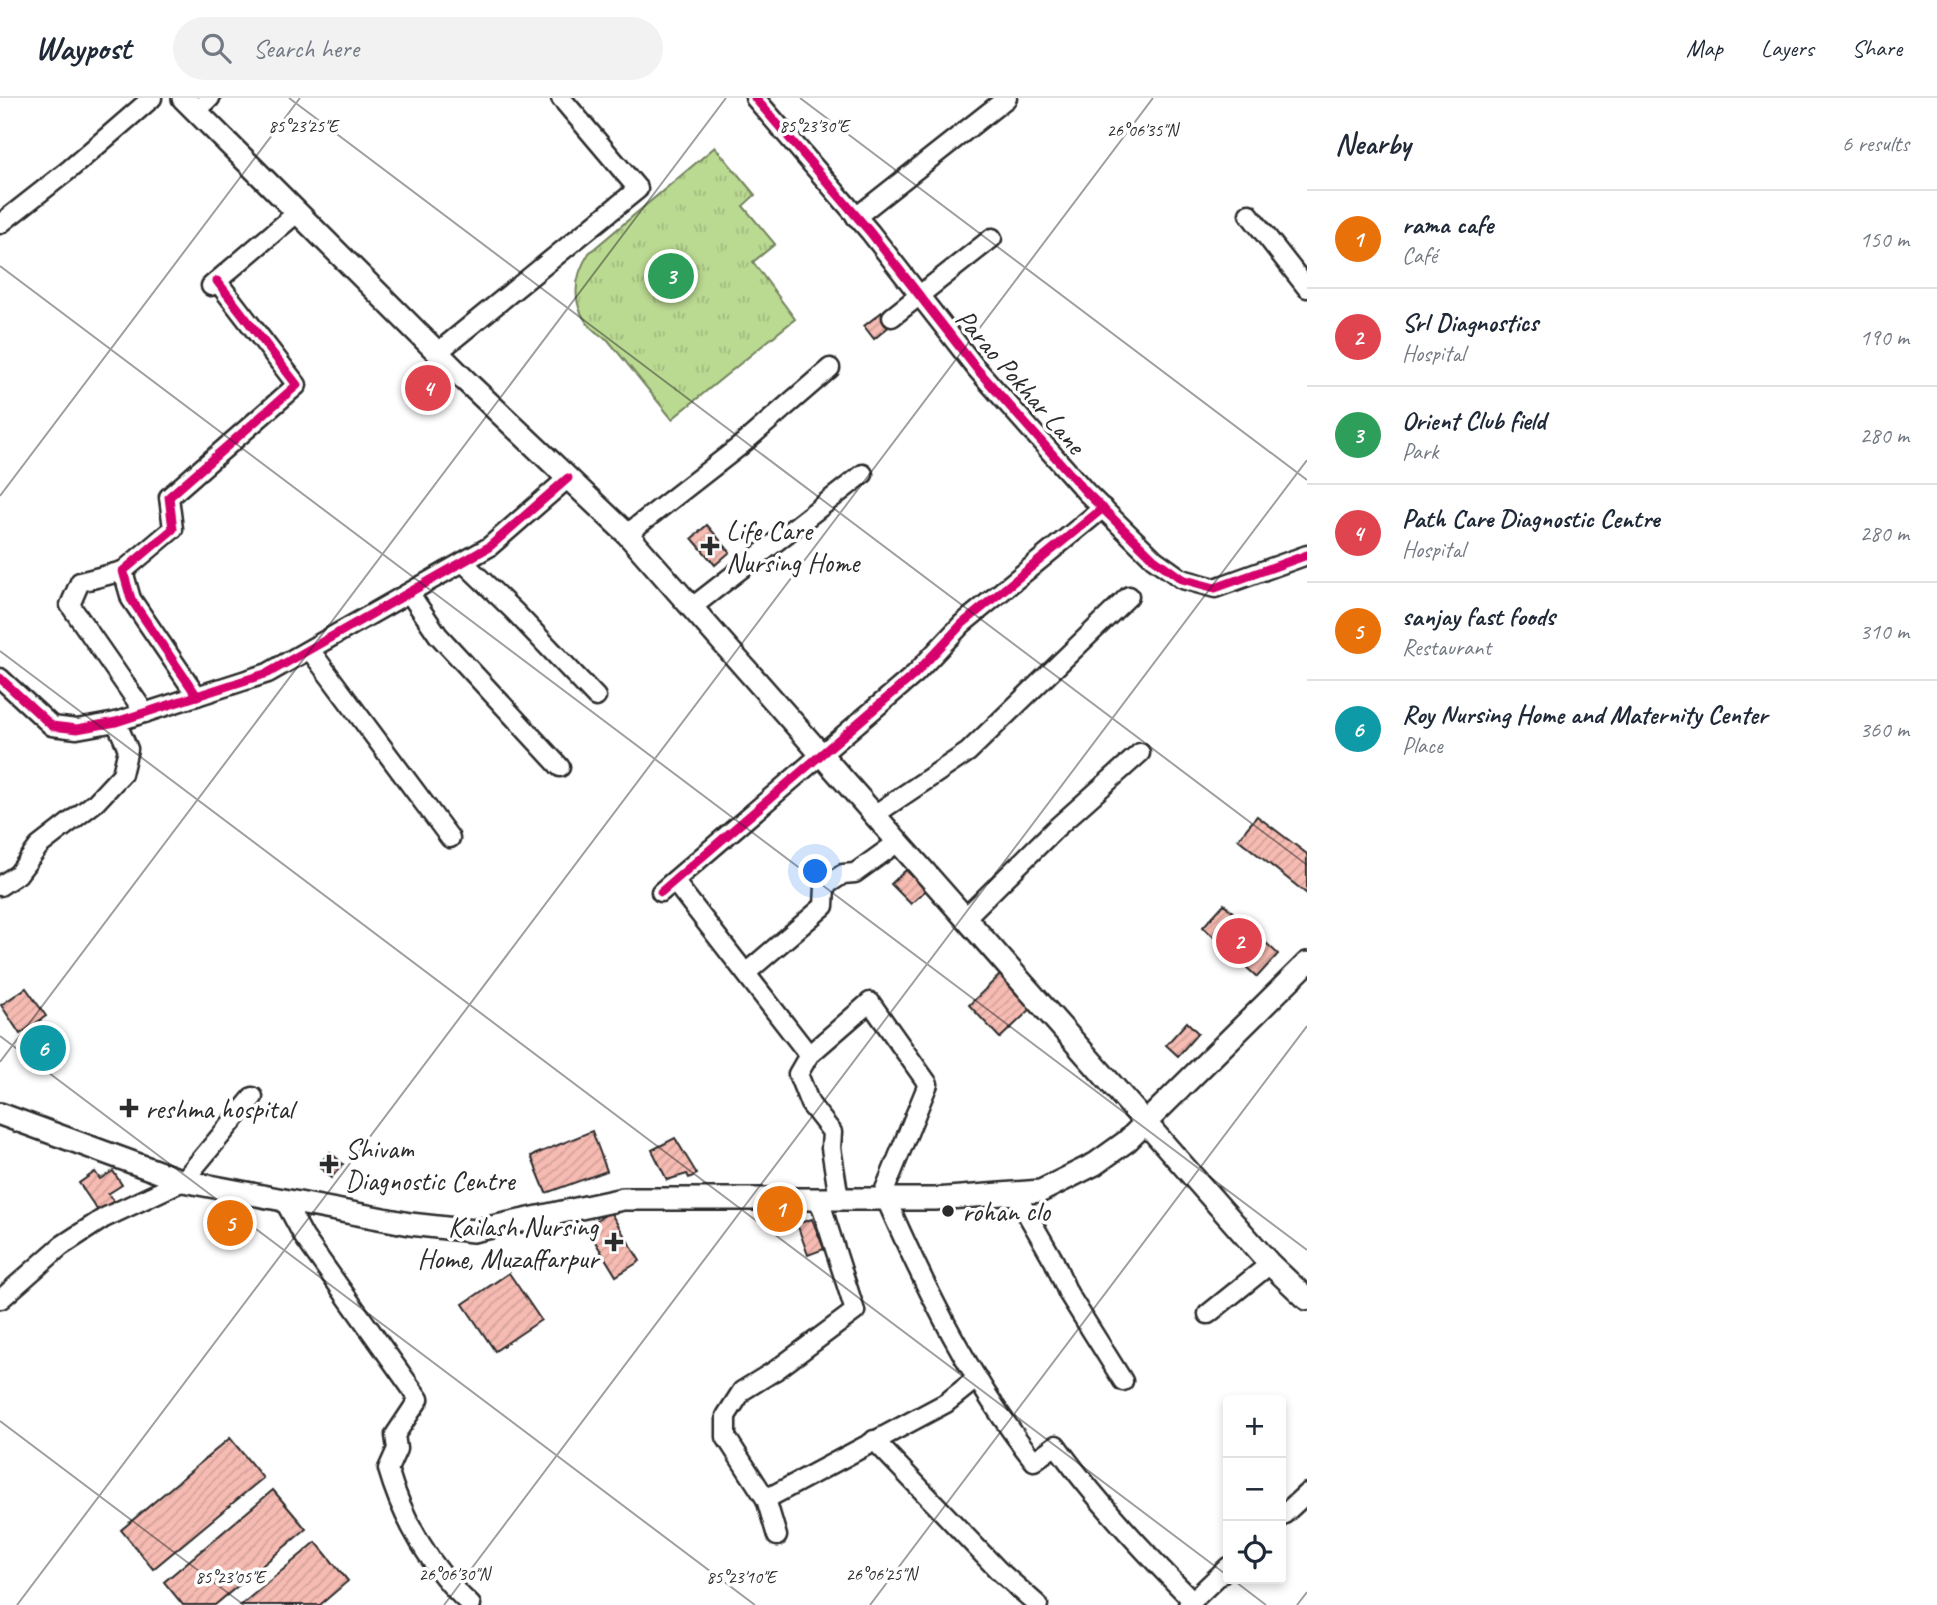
<!DOCTYPE html>
<meta charset="utf-8">
<style>
body{margin:0;font-family:Caveat,sans-serif;background:#f2f2f3;color:#1f2937}
.controls{position:absolute;right:21px;bottom:21px;display:grid;overflow:hidden;border-radius:7px;box-shadow:0 4px 10px #0003}
.controls button{width:63px;height:63px;display:grid;place-items:center;padding:0;border:0;border-bottom:2px solid #e0e1e3;background:#fff;color:#1f2937;font:35px sans-serif}
.you{position:absolute;left:816px;top:774px;width:24px;height:24px;margin:-18px;border:5px solid #fff;border-radius:50%;background:#1a73e8;box-shadow:0 0 0 10px #1a73e833}
.badge{display:grid;place-items:center;width:46px;height:46px;border-radius:50%;background:#d93025;color:#fff;font-size:23px;font-weight:700}
.pin{position:absolute;translate:-50% -50%;border:4px solid #fff;box-shadow:0 2px 7px #0006}
.list{margin:0;padding:0;list-style:none}
h2{display:flex;justify-content:space-between;align-items:center;height:91px;margin:0;padding:0 28px;font-size:30px}
h2 small{font-size:23px;font-weight:400;color:#747a83}
.list li{display:grid;grid-template-columns:46px 1fr auto;gap:21px;align-items:center;box-sizing:border-box;height:98px;padding:0 28px;border-top:2px solid #e0e1e3}
.list b{display:block;font-size:26px;white-space:nowrap}
.list p{margin:0;font-size:23px;white-space:nowrap;color:#747a83}
.list em{font-size:23px;font-style:normal;color:#747a83}
.icon{flex:none;width:38px;height:38px;fill:none;stroke:currentColor;stroke-width:2;stroke-linecap:round;stroke-linejoin:round}
.map{position:relative;flex:none;width:1307px;height:1507px;overflow:hidden}
header{display:flex;align-items:center;gap:42px;box-sizing:border-box;height:98px;padding:0 35px;background:#fff;border-bottom:2px solid #e0e1e3}
header strong{font-size:33px}
nav{display:flex;gap:38px;margin-inline-start:auto;font-size:24px}
.search{width:490px;height:63px;background:#f2f2f3;display:flex;align-items:center;gap:18px;box-sizing:border-box;padding:0 24px;border-radius:38px;color:#747a83;font-size:26px}
main{display:flex}
aside{flex:1;background:#fff}
.map>svg:first-child{display:block}
</style>
<header>
<strong>Waypost</strong>
<div class="search"><svg class="icon" aria-label="search" viewBox="0 0 24 24"><circle cx="10" cy="10" r="6"/><path d="M15 15l6 6"/></svg>Search here</div>
<nav><a>Map</a><a>Layers</a><a>Share</a></nav>
</header>
<main>
<div class="map">
<svg width="1307" height="1507" viewBox="0 0 1307 1507">
<defs>
<pattern id="park-tufts" width="24" height="20" patternUnits="userSpaceOnUse" patternTransform="scale(1.75)"><rect width="24" height="20" fill="#bad991"/><path d="M3 7l-1-3M5 7V3M7 7l1-3M15 17l-1-3M17 17v-4M19 17l1-3" fill="none" stroke="#a0ba7d"/></pattern>
<pattern id="building-hatch" width="6" height="6" patternUnits="userSpaceOnUse" patternTransform="scale(1.75)"><rect width="6" height="6" fill="#f6bbb2"/><path d="M-1 1l2-2M0 6l6-6M5 7l2-2" fill="none" stroke="#d3a199"/></pattern>
</defs>
<rect width="100%" height="100%" fill="#fff"/>
<filter id="ink" filterUnits="userSpaceOnUse"><feTurbulence type="fractalNoise" baseFrequency=".0143" numOctaves="2"/><feDisplacementMap in="SourceGraphic" scale="14" xChannelSelector="R" yChannelSelector="G"/><feConvolveMatrix kernelMatrix="1 2 1 2 8 2 1 2 1" color-interpolation-filters="sRGB"/></filter>
<g filter="url(#ink)">
<path fill="url(#park-tufts)" stroke="#72825e" stroke-width="2" d="M715,49L755,97L743,108L775,146L753,164L795,221L672,321L608,242C573,223 568,188 589,155Z"/>
<g fill="url(#building-hatch)" stroke="#2b2b2b" stroke-width="2">
<path d="M882,214L892,226L874,241L864,228Z"/>
<path d="M428,271L446,291L432,304L414,285Z"/>
<path d="M707,427L730,454L715,467L692,440Z"/>
<path d="M1257,718L1307,756V796L1238,741Z"/>
<path d="M906,772L926,792L911,806L891,786Z"/>
<path d="M1224,806L1278,856L1257,879L1203,829Z"/>
<path d="M1002,875L1034,908L1000,940L969,907Z"/>
<path d="M26,890L46,918L20,936L1,907Z"/>
<path d="M1187,924L1198,935L1178,958L1166,947Z"/>
<path d="M47,927L62,939L39,972L23,960Z"/>
<path d="M592,1033L607,1073L546,1095L531,1058Z"/>
<path d="M675,1040L697,1076L689,1080L687,1076L667,1082L652,1052Z"/>
<path d="M330,1054L343,1066L331,1080L318,1067Z"/>
<path d="M113,1073L122,1087L108,1096L114,1103L98,1113L79,1085L95,1074L100,1081Z"/>
<path d="M610,1114L640,1163L616,1178L586,1129Z"/>
<path d="M812,1121L824,1151L808,1157L797,1126Z"/>
<path d="M509,1175L541,1222L495,1253L463,1206Z"/>
<path d="M230,1340L263,1380L153,1471L121,1432Z"/>
<path d="M273,1392L306,1431L215,1507H183L164,1484Z"/>
<path d="M316,1444L348,1483L320,1507H241Z"/>
</g>
<g fill="none" stroke-linecap="round" stroke-linejoin="round">
<defs>
<g id="minor">
<path d="M755,0L870,134L976,270L1086,394L1154,461L1182,481L1215,490L1307,457"/>
<path d="M196,13L210,0"/>
<path d="M1249,116L1307,190"/>
<path d="M856,119L1007,0"/>
<path d="M0,126L70,71L152,0"/>
<path d="M211,188L298,114"/>
<path d="M892,219L992,140"/>
<path d="M438,254L638,91L561,0"/>
<path d="M627,436L740,348L830,270"/>
<path d="M463,464L514,513L596,599"/>
<path d="M123,473L80,484L70,507L145,615"/>
<path d="M410,496L438,537L560,669"/>
<path d="M691,510L863,376"/>
<path d="M310,552L450,740"/>
<path d="M0,580L52,628L77,631L116,624L268,575L489,449L568,380"/>
<path d="M197,598L131,501L123,473L173,431L169,399L297,287L217,183"/>
<path d="M874,717L968,654L1129,498"/>
<path d="M674,783L809,957L798,976L810,1006L832,1034L831,1050L839,1101"/>
<path d="M0,788L18,776L39,748L96,704L122,676L128,651L116,624"/>
<path d="M661,794L915,576L962,526L1103,410"/>
<path d="M965,820L1055,731L1140,655"/>
<path d="M746,875L824,808L825,788L843,776L855,775L898,744"/>
<path d="M809,957L870,904L928,986L881,1101"/>
<path d="M1015,1095L1054,1163L1068,1195L1123,1283"/>
<path d="M886,1101C927,1194 971,1283 1034,1363L1056,1347C1096,1403 1144,1454 1193,1503"/>
<path d="M284,1102L304,1139L419,1301L395,1337L397,1351L388,1371C402,1420 432,1473 471,1507"/>
<path d="M1,1201L61,1148L104,1120L183,1083L253,999"/>
<path d="M1208,1216L1270,1166"/>
<path d="M874,1342L998,1472L1038,1507"/>
<path d="M766,1401L946,1305L977,1280"/>
<path d="M1281,1419L1307,1395"/>
<path d="M777,1438L766,1401L726,1339V1318L742,1293L776,1272L855,1213L819,1101"/>
<path d="M1188,1507L1228,1469"/>
</g>
<g id="major">
<path d="M183,0L468,285L627,436L1270,1166L1307,1201"/>
<path d="M0,1016L183,1083L410,1126L473,1133L623,1101H935L1041,1093L1095,1066L1127,1043L1307,865"/>
</g>
</defs>
<use href="#minor" stroke="#2b2b2b" stroke-width="23"/>
<use href="#major" stroke="#2b2b2b" stroke-width="26"/>
<use href="#minor" stroke="#fff" stroke-width="18"/>
<use href="#major" stroke="#fff" stroke-width="21"/>
<defs>
<g id="cycleway">
<path d="M755,0L870,134L976,270L1086,394L1154,461L1182,481L1215,490L1307,457"/>
<path d="M0,580L52,628L77,631L116,624L268,575L489,449L568,380"/>
<path d="M197,598L131,501L123,473L173,431L169,399L297,287L217,183"/>
<path d="M661,794L915,576L962,526L1103,410"/>
</g>
</defs>
<use href="#cycleway" stroke="#fff" stroke-width="13"/>
<use href="#cycleway" stroke="#d6006c" stroke-width="9"/>
</g>
</g>
<path fill="none" stroke="#2b2b2b" stroke-width="2" stroke-opacity="0.45" d="M289,0L1307,767M800,0L1307,382M0,168L1307,1152M0,398L300,0M0,553L1228,1478M0,938L755,1507M0,964L726,0M0,1323L244,1507M1232,1481L1266,1507M17,1507L1153,0M444,1507L1307,362M870,1507L1307,928M1297,1507L1307,1494"/>
<g fill="#2b2b2b" stroke="#fff" stroke-width="2.5">
<path d="M706.5 437.5h7v7h7v7h-7v7h-7v-7h-7v-7h7z"/>
<path d="M125.5 999.5h7v7h7v7h-7v7h-7v-7h-7v-7h7z"/>
<path d="M325.5 1055.5h7v7h7v7h-7v7h-7v-7h-7v-7h7z"/>
<circle cx="948" cy="1113" r="7"/>
<path d="M610.5 1133.5h7v7h7v7h-7v7h-7v-7h-7v-7h7z"/>
</g>
<g text-anchor="middle" stroke-width="7" stroke-linejoin="round" paint-order="stroke">
<g font-size="28" fill="#2b2b2b" stroke="#fff">
<text transform="translate(1021 283) rotate(49)" y="10">Parao Pokhar Lane</text>
</g>
<g font-size="28" fill="#2b2b2b" stroke="#fff" text-anchor="start">
<text x="726" y="442">Life Care<tspan x="726" dy="32">Nursing Home</tspan></text>
<text x="145" y="1020">reshma hospital</text>
<text x="345" y="1060">Shivam<tspan x="345" dy="32">Diagnostic Centre</tspan></text>
<text x="962" y="1123">rohan clo</text>
<text x="598" y="1138" text-anchor="end">Kailash Nursing<tspan x="598" dy="32">Home, Muzaffarpur</tspan></text>
</g>
</g>
<g font-size="18" text-anchor="middle" fill="#2b2b2b" stroke="#fff" stroke-width="7" stroke-linejoin="round" paint-order="stroke">
<text x="303" y="34">85°23'25"E</text>
<text x="814" y="34">85°23'30"E</text>
<text x="1142" y="38">26°06'35"N</text>
<text x="454" y="1482">26°06'30"N</text>
<text x="881" y="1482">26°06'25"N</text>
<text x="230" y="1485">85°23'05"E</text>
<text x="741" y="1485">85°23'10"E</text>
</g>
</svg>
<div class="controls">
<button>+</button>
<button>−</button>
<button><svg class="icon" aria-label="locate" viewBox="0 0 24 24"><circle cx="12" cy="12" r="6"/><path d="M12 2v4M12 18v4M2 12h4M18 12h4"/></svg></button>
</div>
<div class="you"></div>
<div class="pin badge" style="left:780px;top:1111px;background:#e8710a">1</div>
<div class="pin badge" style="left:1239px;top:843px;background:#e0444e">2</div>
<div class="pin badge" style="left:671px;top:178px;background:#2e9e5b">3</div>
<div class="pin badge" style="left:428px;top:290px;background:#e0444e">4</div>
<div class="pin badge" style="left:230px;top:1125px;background:#e8710a">5</div>
<div class="pin badge" style="left:43px;top:950px;background:#0f9aa8">6</div>
</div>
<aside>
<h2>Nearby<small>6 results</small></h2>
<ul class="list">
<li><span class="badge" style="background:#e8710a">1</span><div><b>rama cafe</b><p>Café</p></div><em>150 m</em></li>
<li><span class="badge" style="background:#e0444e">2</span><div><b>Srl Diagnostics</b><p>Hospital</p></div><em>190 m</em></li>
<li><span class="badge" style="background:#2e9e5b">3</span><div><b>Orient Club field</b><p>Park</p></div><em>280 m</em></li>
<li><span class="badge" style="background:#e0444e">4</span><div><b>Path Care Diagnostic Centre</b><p>Hospital</p></div><em>280 m</em></li>
<li><span class="badge" style="background:#e8710a">5</span><div><b>sanjay fast foods</b><p>Restaurant</p></div><em>310 m</em></li>
<li><span class="badge" style="background:#0f9aa8">6</span><div><b>Roy Nursing Home and Maternity Center</b><p>Place</p></div><em>360 m</em></li>
</ul>
</aside>
</main>
